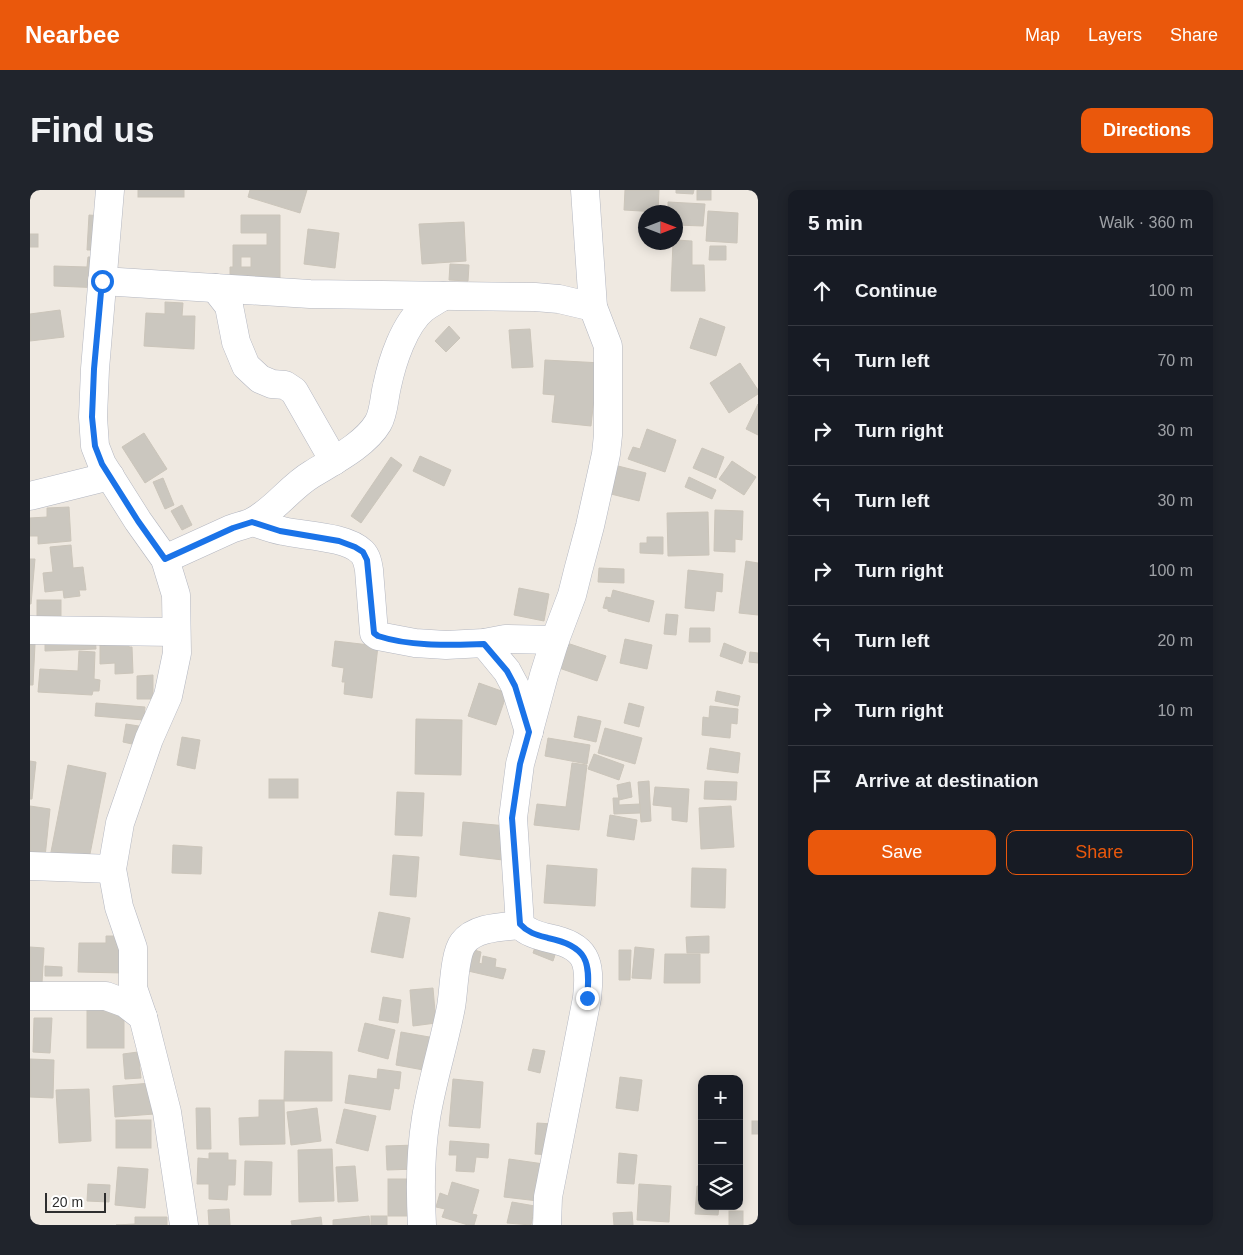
<!DOCTYPE html>
<meta charset="utf-8">
<style>
body{margin:0;font-family:Helvetica,sans-serif;background:#20242c;color:#f1f3f6}
.controls{position:absolute;right:15px;bottom:15px;display:grid;overflow:hidden;border-radius:10px;box-shadow:0 2px 12px #0003}
.controls button{width:45px;height:45px;display:grid;place-items:center;padding:0;border:0;border-bottom:1px solid #363941;background:#171b24;color:#f1f3f6;font:25px sans-serif}
.compass{position:absolute;left:608px;top:15px;width:45px;height:45px;border-radius:50%;background:#171b24;box-shadow:0 2px 12px #0003;rotate:90deg}
.scale{position:absolute;left:15px;bottom:12px;width:61px;box-sizing:border-box;padding-left:5px;border:2px solid #2e2e2e;border-top:0;font-size:14px;line-height:18px;white-space:nowrap;color:#2e2e2e;-webkit-text-stroke:4px #fff;paint-order:stroke}
.stop{position:absolute;width:15px;height:15px;margin:-11px;border:4px solid #1a73e8;border-radius:50%;background:#fff}
.stop.end{background:#1a73e8;border-color:#fff;box-shadow:0 1px 5px #0008}
.list{margin:0;padding:0;list-style:none}
h2{display:flex;justify-content:space-between;align-items:center;height:65px;margin:0;padding:0 20px;font-size:21px}
h2 small{font-size:16px;font-weight:400;color:#9ea1a6}
.list li{display:grid;grid-template-columns:32px 1fr auto;gap:15px;align-items:center;box-sizing:border-box;height:70px;padding:0 20px;border-top:1px solid #363941}
.list b{display:block;font-size:19px;white-space:nowrap}
.list em{font-size:16px;font-style:normal;color:#9ea1a6}
.actions{display:flex;gap:10px;padding:15px 20px}
.actions a{flex:1;padding:11px 0;border:1px solid #ea580c;border-radius:10px;text-align:center;font-size:18px;color:#ea580c}
.actions .main{background:#ea580c;color:#fff}
.icon{flex:none;width:28px;height:28px;fill:none;stroke:currentColor;stroke-width:2;stroke-linecap:round;stroke-linejoin:round}
.map{position:relative;flex:none;width:728px;height:1035px;overflow:hidden;border-radius:10px}
header{display:flex;align-items:center;gap:30px;box-sizing:border-box;height:70px;padding:0 25px;background:#ea580c;color:#fff}
header strong{font-size:24px}
nav{display:flex;gap:28px;margin-inline-start:auto;font-size:18px}
.intro{display:flex;align-items:center;justify-content:space-between;box-sizing:border-box;height:120px;padding:0 30px}
h1{margin:0;font-size:35px}
.button{padding:12px 22px;border-radius:10px;background:#ea580c;color:#fff;font-size:18px;font-weight:700}
main{display:flex;gap:30px;padding:0 30px}
aside{flex:1;background:#171b24;border-radius:10px;box-shadow:0 2px 12px #0003}
.map>svg:first-child{display:block}
</style>
<header>
<strong>Nearbee</strong>
<nav><a>Map</a><a>Layers</a><a>Share</a></nav>
</header>
<div class="intro"><h1>Find us</h1><a class="button">Directions</a></div>
<main>
<div class="map">
<svg width="728" height="1035" viewBox="0 0 728 1035">
<rect width="100%" height="100%" fill="#efe9e1"/>
<g fill="#cbc7bf" stroke="#cbc5ba" fill-rule="evenodd">
<rect x="108" y="0" width="46" height="7"/>
<path d="M220,0H277L270,23L218,7Z"/>
<path d="M595,0H629L628,22L594,20Z"/>
<path d="M646,0H664L663,4L646,3Z"/>
<rect x="667" y="0" width="14" height="10"/>
<path d="M638,12L675,14L673,36L646,35V22H638Z"/>
<path d="M678,21L708,23L707,53L676,51Z"/>
<path d="M59,25L72,26L70,60H57Z"/>
<path d="M211,25H250V97L200,94V77H203V55H237V43H211ZM211,67H221V77H211Z"/>
<path d="M434,32L436,71L392,74L389,34Z"/>
<path d="M278,39L309,43L305,78L274,74Z"/>
<rect x="0" y="44" width="8" height="13"/>
<path d="M646,50L662,51V75H674L675,101H641L643,52H646Z"/>
<path d="M680,56H696V70H679Z"/>
<path d="M58,67H75L74,98L24,96V76L57,77Z"/>
<path d="M420,74L439,75L438,91L419,90Z"/>
<path d="M135,112L153,113L152,126H165L164,159L114,156L116,123L135,124Z"/>
<path d="M30,120L34,147L0,151V124Z"/>
<path d="M670,128L695,137L686,166L660,158Z"/>
<path d="M419,136L430,148L416,162L405,151Z"/>
<path d="M500,139L503,177L482,178L479,140Z"/>
<path d="M515,170L572,173L569,208H564L561,236L522,232L525,205L513,204Z"/>
<path d="M710,173L728,200V204L699,223L680,193Z"/>
<path d="M728,214V245L716,239Z"/>
<path d="M617,239L646,250L635,282L598,269L603,257L610,259Z"/>
<path d="M114,243L137,279L115,293L92,257Z"/>
<path d="M672,258L694,267L686,288L663,278Z"/>
<path d="M390,266L421,280L414,296L383,281Z"/>
<path d="M361,267L372,275L331,333L321,326Z"/>
<path d="M702,271L726,287L714,305L689,289Z"/>
<path d="M584,275L616,283L609,311L577,303Z"/>
<path d="M659,287L686,300L682,309L655,297Z"/>
<path d="M133,288L144,315L135,319L123,292Z"/>
<path d="M152,315L162,335L152,340L141,321Z"/>
<path d="M39,317L41,351L8,354V346H0V328L17,327V318Z"/>
<path d="M685,320L713,321L712,350L705,349V362L684,361Z"/>
<path d="M678,322L679,365L638,366L637,323Z"/>
<path d="M617,347H633V364L610,363V353H617Z"/>
<path d="M41,355L43,378L53,377L56,400H49L50,406L34,408L33,400L15,402L13,383L23,382L20,357Z"/>
<path d="M0,369H5L1,414H0Z"/>
<path d="M716,371L728,373V425L709,423Z"/>
<path d="M569,378L594,379V393L568,392Z"/>
<path d="M658,380L693,384L692,402L686,401L684,421L655,418Z"/>
<path d="M489,398L519,404L514,431L484,425Z"/>
<path d="M583,400L624,411L619,432L578,421V419L573,418L576,407L581,408Z"/>
<rect x="7" y="410" width="24" height="16"/>
<path d="M636,424L648,425L646,445L634,444Z"/>
<path d="M660,438H680V452H659Z"/>
<path d="M65,444L66,459L15,461V446Z"/>
<path d="M99,444V457H102L103,483L85,484V473L70,474V445Z"/>
<path d="M595,449L622,455L617,479L590,473Z"/>
<path d="M305,451L348,456L342,508L314,504L315,492H312L314,478L302,476Z"/>
<path d="M537,453L576,466L567,491L529,478Z"/>
<path d="M694,453L716,462L712,474L690,466Z"/>
<path d="M0,454H5L3,495H0Z"/>
<path d="M49,461L65,462L64,489L70,490L69,501H63L62,505L8,502L10,479L48,481Z"/>
<path d="M720,462L728,463V473L719,472Z"/>
<path d="M123,485V509H107V486Z"/>
<path d="M449,493L477,503L466,535L438,526Z"/>
<path d="M687,501L710,506L708,516L685,511Z"/>
<path d="M66,513L115,517L114,530L65,526Z"/>
<path d="M599,513L614,517L609,537L594,533Z"/>
<path d="M680,516L708,519L707,534L701,533L700,548L672,545L673,527L679,528Z"/>
<path d="M548,526L571,531L566,552L544,547Z"/>
<path d="M386,529L432,530L431,585L385,584Z"/>
<path d="M96,534L115,537L111,556L93,552Z"/>
<path d="M575,538L612,548L605,574L568,563Z"/>
<path d="M152,547L170,550L165,579L147,575Z"/>
<path d="M518,548L560,555L557,574L515,566Z"/>
<path d="M680,558L710,563L708,583L677,579Z"/>
<path d="M564,564L594,575L589,590L558,579Z"/>
<path d="M0,571L6,572L2,609H0Z"/>
<path d="M542,573L557,575L549,640L504,635L507,614L536,617Z"/>
<path d="M38,575L76,583L58,674L20,667Z"/>
<rect x="239" y="589" width="29" height="19"/>
<path d="M619,591L621,631L611,632L608,592Z"/>
<path d="M675,591L707,592L706,610L674,609Z"/>
<path d="M600,592L602,607L589,610L587,595Z"/>
<path d="M625,597L659,599L657,632L642,630V617L623,615Z"/>
<path d="M367,602L394,603L392,646L365,645Z"/>
<path d="M583,608H589V615L610,614V623L584,624Z"/>
<path d="M0,616L20,619L15,667L0,665Z"/>
<path d="M701,616L704,657L671,659L669,618Z"/>
<path d="M580,625L607,630L604,650L577,646Z"/>
<path d="M433,632L477,636L473,670L430,665Z"/>
<path d="M143,655L172,657L171,684L142,683Z"/>
<path d="M363,665L389,667L386,707L360,705Z"/>
<path d="M517,675L567,679L565,716L514,713Z"/>
<path d="M662,678L696,679L695,718L661,717Z"/>
<path d="M349,722L380,728L373,768L341,762Z"/>
<path d="M76,746H94L93,783L48,782L49,753H76Z"/>
<path d="M679,746V763H657L656,747Z"/>
<path d="M507,751L527,759L523,771L503,763Z"/>
<path d="M0,757L14,758L12,793H0Z"/>
<path d="M605,757L624,759L621,789L602,788Z"/>
<path d="M441,759L451,762L449,773L452,774L453,766L466,769L465,777L476,779L473,789L438,781Z"/>
<path d="M589,760H601L600,790H589Z"/>
<path d="M635,764H670V793H634Z"/>
<path d="M15,776L32,777V786H15Z"/>
<path d="M403,798L406,833L383,836L380,800Z"/>
<rect x="57" y="801" width="37" height="57"/>
<path d="M353,807L371,810L368,833L349,830Z"/>
<path d="M4,828H22L20,863L3,862Z"/>
<path d="M335,833L365,840L358,869L328,861Z"/>
<path d="M371,842L405,848L399,881L366,875Z"/>
<path d="M503,859L515,861L510,883L498,880Z"/>
<path d="M255,861L302,862V911H254Z"/>
<path d="M108,862L111,888L95,889L93,864Z"/>
<path d="M0,869L24,870L23,908L0,907Z"/>
<path d="M348,879L371,882L369,899L364,898L360,920L315,913L319,885L347,889Z"/>
<path d="M590,887L612,890L608,921L586,918Z"/>
<path d="M423,889L453,892L450,938L419,936Z"/>
<path d="M122,893L124,924L85,927L83,896Z"/>
<path d="M59,899L61,951L29,953L26,900Z"/>
<path d="M229,910H254L255,954L210,955L209,928L229,927Z"/>
<path d="M166,918H180L181,959H167Z"/>
<path d="M287,918L291,951L261,955L257,922Z"/>
<path d="M314,919L346,926L338,961L306,953Z"/>
<rect x="86" y="930" width="35" height="28"/>
<rect x="722" y="931" width="6" height="13"/>
<path d="M507,933L523,934L521,965L505,964Z"/>
<path d="M420,951L459,954L458,968L446,967L444,982L426,981L427,965H419Z"/>
<path d="M386,955L387,979L357,980L356,956Z"/>
<path d="M302,959L304,1011L269,1012L268,960Z"/>
<path d="M179,963H198V970H206L205,995H198L197,1010L179,1009V994H167L168,968L179,969Z"/>
<path d="M589,963L607,965L604,994L587,993Z"/>
<path d="M479,969L514,974L508,1011L474,1007Z"/>
<path d="M215,971L242,972L241,1005H214Z"/>
<path d="M325,976L328,1011L308,1012L306,977Z"/>
<path d="M88,977L118,979L115,1018L85,1015Z"/>
<rect x="358" y="989" width="28" height="37"/>
<path d="M422,992L449,1000L442,1024L447,1025L444,1035H438L412,1027L415,1019L406,1017L410,1003L418,1006Z"/>
<path d="M58,994L80,995L79,1012L57,1011Z"/>
<path d="M609,994L641,996L639,1032L607,1030Z"/>
<path d="M667,996H672V1016H689L688,1025L665,1024Z"/>
<path d="M482,1012L505,1016L501,1035L477,1033Z"/>
<path d="M199,1019L200,1035H179L178,1020Z"/>
<rect x="699" y="1021" width="14" height="14"/>
<path d="M602,1022L603,1035H584L583,1023Z"/>
<path d="M339,1026L340,1035H303V1030Z"/>
<rect x="341" y="1026" width="16" height="9"/>
<path d="M105,1027H137V1035H86L105,1034Z"/>
<path d="M291,1027L292,1035H262L261,1031Z"/>
</g>
<g fill="none" stroke-linecap="round" stroke-linejoin="round">
<defs>
<g id="minor">
<path d="M80,0L65,179L63,227L65,256L72,274L108,331L135,369L146,405L147,463L138,506L119,549L90,633L82,679L89,717L103,758V798L113,827L137,922L154,1035"/>
<path d="M72,91L280,104L505,107L529,109L563,117"/>
<path d="M185,98L199,116L206,152L216,176L230,189L242,194L255,195L264,201L304,271"/>
<path d="M0,306L80,286"/>
<path d="M223,332C232,335 242,339 253,341C274,346 316,346 332,362C337,367 338,374 339,380L344,443L348,446L385,453L416,455L454,453L475,449L525,450"/>
<path d="M135,369C157,359 179,349 201,339C208,336 216,335 222,332C245,320 260,297 282,284C303,271 335,255 348,233C354,223 354,208 357,196C362,172 374,134 394,118C400,114 407,110 413,106"/>
<path d="M0,440L146,442"/>
<path d="M454,453L477,481L485,496L499,542"/>
<path d="M0,676L82,679"/>
<path d="M0,806H76L95,813L113,827"/>
<path d="M392,1035C390,999 390,964 396,928C402,891 414,854 421,817C424,801 424,765 433,753C445,737 472,737 490,735"/>
<path d="M517,1035L518,1007L557,808C561,771 557,756 518,748C507,745 498,743 490,735L483,628L490,574L514,485L525,450L542,405L548,381L560,336L576,264L578,245V156L563,117L555,0"/>
</g>
</defs>
<use href="#minor" stroke="#b4b7c1" stroke-width="29"/>
<use href="#minor" stroke="#fff" stroke-width="28"/>
</g>
<g fill="none" stroke-linecap="round" stroke-linejoin="round">
<path stroke="#1a73e8" stroke-width="6" d="M72,91L64,179L62,227L65,256L72,274L108,331L135,369L203,338L222,332L250,341L309,351L325,357L333,362L337,370L344,443L348,446C382,457 419,455 454,454L477,481L485,496L499,542L490,574L482,628L490,734C498,743 507,745 518,748C557,756 561,771 557,808"/>
</g>
</svg>
<div class="controls">
<button>+</button>
<button>−</button>
<button><svg class="icon" aria-label="layers" viewBox="0 0 24 24"><path d="M12 4l9 5-9 5-9-5zM3 14l9 5 9-5"/></svg></button>
</div>
<svg class="compass" viewBox="-18 -18 36 36"><path d="M0-13l5 13h-10z" fill="#e53935"/><path d="M0 13l5-13h-10z" fill="#9ea1a6"/></svg>
<div class="scale">20 m</div>
<div class="stop" style="left:72px;top:91px"></div>
<div class="stop end" style="left:557px;top:808px"></div>
</div>
<aside>
<h2>5 min<small>Walk · 360 m</small></h2>
<ul class="list">
<li><svg class="icon" aria-label="ahead" viewBox="0 0 24 24"><path d="M12 20V5M6 11l6-6 6 6"/></svg><div><b>Continue</b></div><em>100 m</em></li>
<li><svg class="icon" aria-label="left" viewBox="0 0 24 24"><path d="M17 20v-9H6M10 6l-5 5 5 5"/></svg><div><b>Turn left</b></div><em>70 m</em></li>
<li><svg class="icon" aria-label="right" viewBox="0 0 24 24"><path d="M7 20v-9h11M14 6l5 5-5 5"/></svg><div><b>Turn right</b></div><em>30 m</em></li>
<li><svg class="icon" aria-label="left" viewBox="0 0 24 24"><path d="M17 20v-9H6M10 6l-5 5 5 5"/></svg><div><b>Turn left</b></div><em>30 m</em></li>
<li><svg class="icon" aria-label="right" viewBox="0 0 24 24"><path d="M7 20v-9h11M14 6l5 5-5 5"/></svg><div><b>Turn right</b></div><em>100 m</em></li>
<li><svg class="icon" aria-label="left" viewBox="0 0 24 24"><path d="M17 20v-9H6M10 6l-5 5 5 5"/></svg><div><b>Turn left</b></div><em>20 m</em></li>
<li><svg class="icon" aria-label="right" viewBox="0 0 24 24"><path d="M7 20v-9h11M14 6l5 5-5 5"/></svg><div><b>Turn right</b></div><em>10 m</em></li>
<li><svg class="icon" aria-label="arrive" viewBox="0 0 24 24"><path d="M6 21V4h12l-3 4 3 4H6"/></svg><div><b>Arrive at destination</b></div></li>
</ul>
<div class="actions"><a class="main">Save</a><a>Share</a></div>
</aside>
</main>
